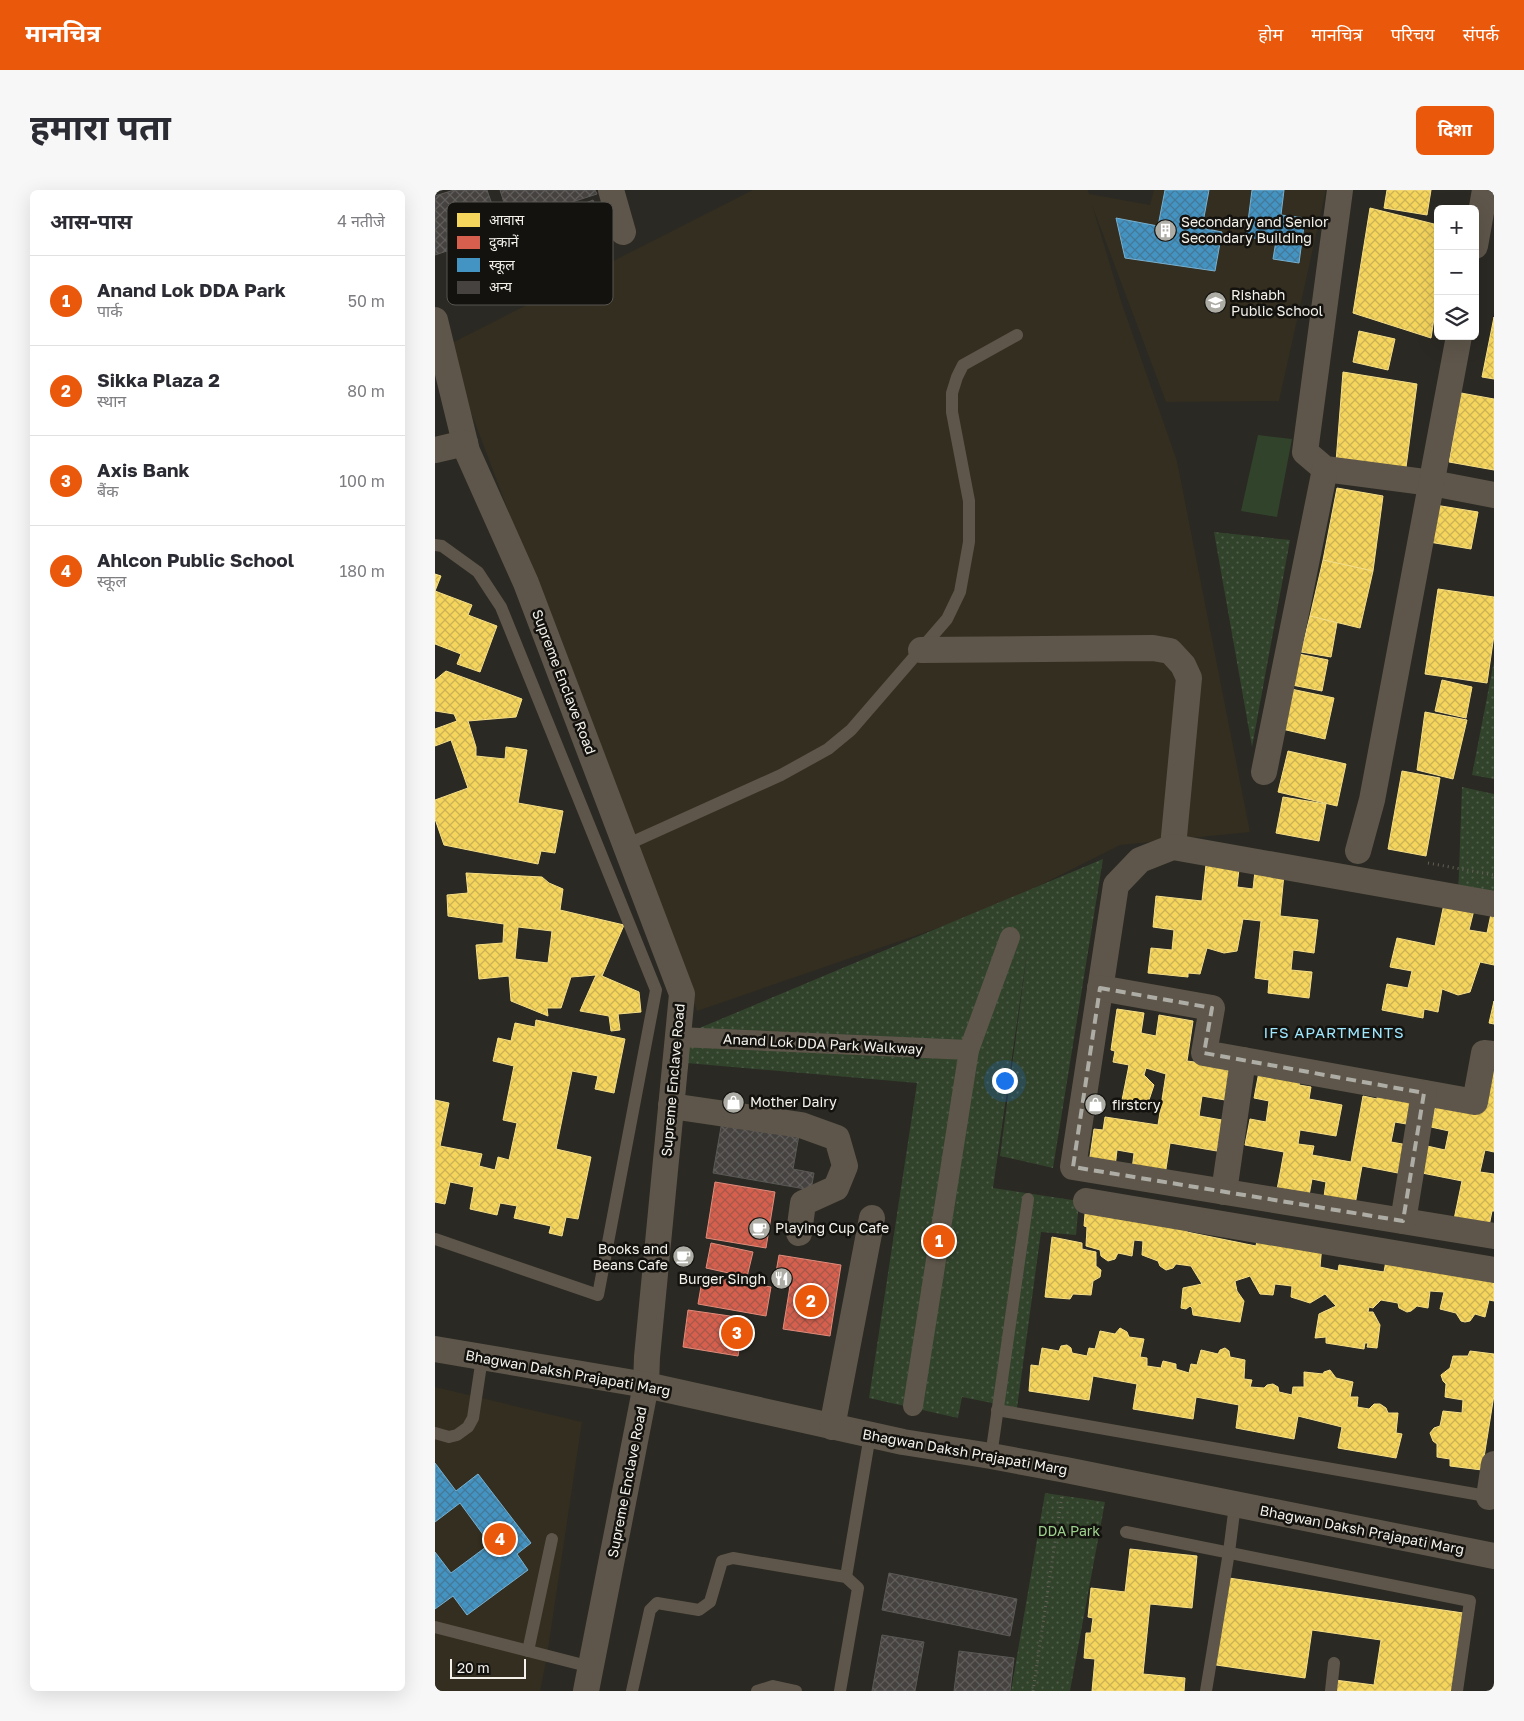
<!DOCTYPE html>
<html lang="hi">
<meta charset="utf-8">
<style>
body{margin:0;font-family:"Golos Text","Noto Sans Devanagari",sans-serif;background:#f7f7f7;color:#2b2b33}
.controls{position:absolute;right:15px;top:15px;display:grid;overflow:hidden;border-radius:8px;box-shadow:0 5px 20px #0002}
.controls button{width:45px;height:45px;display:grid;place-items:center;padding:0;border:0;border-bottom:1px solid #e1e1e2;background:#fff;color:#2b2b33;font:25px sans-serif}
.scale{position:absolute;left:15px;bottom:12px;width:76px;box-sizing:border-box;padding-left:5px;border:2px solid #f4f2eb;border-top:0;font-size:14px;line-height:18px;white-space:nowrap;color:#f4f2eb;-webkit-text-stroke:4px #14120e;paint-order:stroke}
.you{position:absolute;left:569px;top:890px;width:18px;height:18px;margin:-12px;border:4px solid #fff;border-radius:50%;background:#1a73e8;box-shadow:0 0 0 8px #1a73e833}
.badge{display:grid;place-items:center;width:32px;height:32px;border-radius:50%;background:#ea580c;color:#fff;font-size:16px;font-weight:700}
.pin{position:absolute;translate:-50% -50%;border:2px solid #fff;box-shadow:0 1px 5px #0006}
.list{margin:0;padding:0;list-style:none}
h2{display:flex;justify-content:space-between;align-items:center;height:65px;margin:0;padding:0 20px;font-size:21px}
h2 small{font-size:16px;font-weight:400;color:#7c7c81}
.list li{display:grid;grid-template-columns:32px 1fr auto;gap:15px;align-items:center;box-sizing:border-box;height:90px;padding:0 20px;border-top:1px solid #e1e1e2}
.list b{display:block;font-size:19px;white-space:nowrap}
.list p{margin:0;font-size:16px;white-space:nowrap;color:#7c7c81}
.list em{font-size:16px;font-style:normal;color:#7c7c81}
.icon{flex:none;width:28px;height:28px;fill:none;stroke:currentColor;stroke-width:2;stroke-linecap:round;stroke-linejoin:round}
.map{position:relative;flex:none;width:1059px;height:1501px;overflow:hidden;border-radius:8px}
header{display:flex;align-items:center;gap:30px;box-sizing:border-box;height:70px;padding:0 25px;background:#ea580c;color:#fff}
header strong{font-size:24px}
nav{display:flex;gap:28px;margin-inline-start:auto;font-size:18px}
.intro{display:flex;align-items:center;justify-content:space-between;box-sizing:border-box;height:120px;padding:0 30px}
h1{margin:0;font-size:35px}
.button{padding:12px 22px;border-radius:8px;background:#ea580c;color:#fff;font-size:18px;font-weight:700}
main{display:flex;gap:30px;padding:0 30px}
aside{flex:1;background:#fff;border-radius:8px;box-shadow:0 5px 20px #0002}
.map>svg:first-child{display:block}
</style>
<header>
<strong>मानचित्र</strong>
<nav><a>होम</a><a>मानचित्र</a><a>परिचय</a><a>संपर्क</a></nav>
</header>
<div class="intro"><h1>हमारा पता</h1><a class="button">दिशा</a></div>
<main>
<aside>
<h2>आस-पास<small>4 नतीजे</small></h2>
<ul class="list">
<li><span class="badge">1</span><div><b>Anand Lok DDA Park</b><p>पार्क</p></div><em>50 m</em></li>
<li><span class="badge">2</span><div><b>Sikka Plaza 2</b><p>स्थान</p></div><em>80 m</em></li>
<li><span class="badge">3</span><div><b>Axis Bank</b><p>बैंक</p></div><em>100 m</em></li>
<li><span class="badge">4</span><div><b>Ahlcon Public School</b><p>स्कूल</p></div><em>180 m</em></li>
</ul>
</aside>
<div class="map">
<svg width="1059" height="1501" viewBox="0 0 1059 1501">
<defs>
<pattern id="grass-dots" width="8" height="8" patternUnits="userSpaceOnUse" patternTransform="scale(1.25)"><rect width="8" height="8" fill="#32432c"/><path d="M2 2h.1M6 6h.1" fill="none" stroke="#505f4b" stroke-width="1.8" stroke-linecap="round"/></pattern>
<pattern id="homes-cross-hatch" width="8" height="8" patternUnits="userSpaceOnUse" patternTransform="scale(1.25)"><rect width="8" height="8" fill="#f6d55c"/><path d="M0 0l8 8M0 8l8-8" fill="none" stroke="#cbb256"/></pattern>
<pattern id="shops-cross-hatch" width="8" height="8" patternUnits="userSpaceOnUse" patternTransform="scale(1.25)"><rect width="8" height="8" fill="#d6604d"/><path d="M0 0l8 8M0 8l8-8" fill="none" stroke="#a5584b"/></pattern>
<pattern id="schools-cross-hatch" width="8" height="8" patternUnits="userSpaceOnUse" patternTransform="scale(1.25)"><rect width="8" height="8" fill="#4393c3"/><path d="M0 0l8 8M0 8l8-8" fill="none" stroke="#457997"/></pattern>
<pattern id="building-cross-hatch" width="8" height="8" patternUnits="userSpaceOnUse" patternTransform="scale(1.25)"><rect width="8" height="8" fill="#454240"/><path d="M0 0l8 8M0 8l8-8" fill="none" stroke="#605e5c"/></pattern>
</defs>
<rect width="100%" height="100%" fill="#2a2923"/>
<g fill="#342e20">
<path d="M318,0H653L654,4L715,15L719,0H891L844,211L731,212L657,15L687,114L742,271L815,642L685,655L558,719L262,821L11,156Z"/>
<path d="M0,1197L147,1232L112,1466L105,1501H0Z"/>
</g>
<g fill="url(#grass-dots)">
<path d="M779,342L855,350L817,557Z"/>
<path d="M1059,471V589L1037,585Z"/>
<path d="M1027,597L1059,604V715L1023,709Z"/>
<path d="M668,669L618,978L565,966L593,756L558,998L644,1011L641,1045L606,1042L582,1218L527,1207L523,1228L434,1208L482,893L240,872L243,847Z"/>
<path d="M610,1303L670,1312L635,1501H576Z"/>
</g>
<path fill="#32432c" d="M823,245L857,249L842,327L806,321Z"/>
<g fill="url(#homes-cross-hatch)" stroke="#f5de87" fill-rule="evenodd">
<path d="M952,0H996L992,25L949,18Z"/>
<path d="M935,18L1003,35V103L996,148L918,123Z"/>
<path d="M1059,127V189L1047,187Z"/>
<path d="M924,141L960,149L953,180L918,172Z"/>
<path d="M908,182L982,194L970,285L901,272Z"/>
<path d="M1026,203L1059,209V280L1014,272Z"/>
<path d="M902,298L948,306L938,381L888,370Z"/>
<path d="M1000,315L1043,322L1036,359L994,352Z"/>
<path d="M888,370L938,381L925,438L875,426Z"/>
<path d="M0,384L6,386L0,401L37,415L33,425L62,436L45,482L22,474L26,464L0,454Z"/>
<path d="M1003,399L1059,407V445L1052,493L990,484Z"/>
<path d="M875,426L902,433L896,467L866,462Z"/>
<path d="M864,464L893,470L887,501L857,495Z"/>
<path d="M11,481L87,509L81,527L33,531L41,557V566L70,569L71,557L92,560L83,613L128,621L120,663L106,661L103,674L9,655L0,629V610L33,598L16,550L0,556V539L22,531L19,524L0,521V490Z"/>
<path d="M1007,490L1037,497L1031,528L1000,521Z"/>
<path d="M856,499L899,508L890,549L847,539Z"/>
<path d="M990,522L1032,530L1018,589L982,580Z"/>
<path d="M853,561L911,574L902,616L843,602Z"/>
<path d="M967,581L1005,588L991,666L953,659Z"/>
<path d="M848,607L891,614L884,651L841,643Z"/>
<path d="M771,675L804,679L802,697L818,699L820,681L849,684L845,726L883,730L879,763L858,760L856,780L877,782L874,808L833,803L834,790L820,788L826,731L808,729L802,761L789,763L772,758L765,784L753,783V787L713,783L716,758L737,760L739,740L718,737L721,706L767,711Z"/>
<path d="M31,683L107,687L114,693L128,699L125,720L189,735L167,786L204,802L206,822L183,824L185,840L176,841L174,826L145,821L161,785L136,787L126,818H112L113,826L76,811L74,786L44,789L41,755L68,753L69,734L13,726L12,705L33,703ZM83,737L117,741L113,773L80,769Z"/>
<path d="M1009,714L1039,720L1034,740L1052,743L1056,724H1059V775L1045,772L1035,802L1023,805L1007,799L1003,822L989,819L988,828L947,820L952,794L973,798L977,781L955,777L962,748L1000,756Z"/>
<path d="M1059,811V834L1054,833Z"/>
<path d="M682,819L709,823L706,843L721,846L724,825L758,831L752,871L795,877L790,910L767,906L764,926L787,930L782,961L735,953L730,985L697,980L699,963L682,960L680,977L654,973L659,939L668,940L670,927L723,935L731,884L711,878L709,885L719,895L711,919L686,915L694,875L678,872L680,861L676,860Z"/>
<path d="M101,830L190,849L179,903L160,899L163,886L137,881L121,959L156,967L143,1029L131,1027L127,1046L114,1043L116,1036L79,1028L82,1016L65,1013L62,1025L35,1019L39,997L15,992L10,1014L0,1012V910L14,913L5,956L47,964L44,976L60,980L63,967L74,970L82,933L68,930L79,876L58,871L63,848L76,851L80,833L100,837Z"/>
<path d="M1059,874V962L1050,960L1045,982L1059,984V1021H1057L1053,1041L1018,1034L1027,991L987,983L992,956L1010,960L1014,941L996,937L1002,908L1041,916Z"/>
<path d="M824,882L865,890L864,895L876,897L874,909L907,915L901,946L865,940L863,954L879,956L877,965L916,972L928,906L942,909L943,902L982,909L977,935L960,932L956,952L973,955L968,984L927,976L919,1020L888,1014L891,992L877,989L873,1011L841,1005L849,962L810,955L815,929L831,932L834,911L819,908Z"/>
<path d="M651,1012L753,1031L752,1042L821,1056L823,1045L887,1055L885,1077L903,1081L904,1075L949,1082L952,1065L1059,1086V1111L1054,1110L1050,1127L1040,1124L1035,1131L1030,1132L1026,1131L1021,1123L1005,1119L1009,1102L995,1101L993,1118L982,1116L976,1121L972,1122L964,1118L963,1113L946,1110L938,1118L934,1117L933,1122H938L945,1135L942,1158L932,1157L933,1153H930L929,1159L891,1153V1147L880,1148L884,1124L901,1116L890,1104L875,1113L856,1107L857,1096L840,1094L838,1105L825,1104L815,1086L800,1091L802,1101L809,1111L805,1132L758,1125L757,1118L755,1116L751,1119L746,1118L748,1098L767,1094L756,1076L741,1074L738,1078L731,1080L725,1076L723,1071L707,1065L708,1051L699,1050L697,1066L683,1063L680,1069L673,1071L666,1066L665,1060L651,1056L652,1037L649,1036Z"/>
<path d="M617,1047L647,1053V1059L661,1062V1076L666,1080L665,1087L658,1091L656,1105L638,1104L635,1109L610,1107Z"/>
<path d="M685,1138L692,1142L694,1147L709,1149L705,1167L712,1168V1176L726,1178L728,1171L741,1174V1179L754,1183L756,1174L762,1175L766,1160L783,1164L785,1160L790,1158L794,1161L795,1167L810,1170L809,1189L817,1190L815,1197L829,1198L832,1195L838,1194L843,1197L844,1202L857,1205L858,1197H869V1182L888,1184L889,1182L895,1180L901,1188L918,1192L915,1207H923L922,1217L934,1219L939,1214H945L951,1218L953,1223H963L961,1243L967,1244L961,1268L903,1258L907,1237L863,1226L859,1249L801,1238L804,1215L761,1207L758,1229L698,1219L702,1194L658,1186L654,1210L594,1201L596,1175L604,1176L607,1158L624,1161L626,1156L632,1155L636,1158L637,1163L652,1166L654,1158L660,1159L665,1141L680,1144Z"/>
<path d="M1035,1161L1059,1164V1205L1047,1280L1015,1276V1269L1002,1267V1254L998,1251L995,1243L999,1238L1005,1236L1008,1221L1027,1223L1028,1210L1010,1207L1011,1194L1008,1191L1006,1185L1015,1178L1018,1166H1033Z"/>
<path d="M695,1359L762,1366L757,1418L715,1414L708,1484L750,1488L749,1501H657L660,1469L649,1468L651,1443H656L658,1428L653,1427L656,1398L690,1402Z"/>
<path d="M794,1388L1028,1423L1017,1501H899L900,1490L939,1495L946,1450L877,1440L870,1488L781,1475Z"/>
</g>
<g fill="url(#shops-cross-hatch)" stroke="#df8c7c">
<path d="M280,992L340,1002L331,1058L271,1048Z"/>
<path d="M276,1053L318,1062L312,1087L271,1078Z"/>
<path d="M344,1065L406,1075L395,1146L348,1139L355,1096L339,1094Z"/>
<path d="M268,1085L336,1097L331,1126L263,1114Z"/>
<path d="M253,1120L309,1128L303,1166L248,1157Z"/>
</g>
<g fill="url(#schools-cross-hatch)" stroke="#78b0cf">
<path d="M730,0H774L767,38L787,42L780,81L690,68L681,28L723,36Z"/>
<path d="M817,0H849L846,25L870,28L864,73L838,69L841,51L811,47Z"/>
<path d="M0,1273L21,1301L43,1284L96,1353L82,1364L93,1380L32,1425L18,1406L0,1419V1362L16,1383L55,1354L25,1313L0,1332Z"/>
</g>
<g fill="url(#building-cross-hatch)" stroke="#5b5856">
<path d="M19,0H52L67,43L26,57L21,43L11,47L15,60L0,65V6Z"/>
<path d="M65,0H160L162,4L75,32Z"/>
<path d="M158,10L172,43L86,78L72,45Z"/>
<path d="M287,931L364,945L358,979L379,983L376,1000L278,983Z"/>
<path d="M454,1383L582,1409L575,1446L447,1420Z"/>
<path d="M447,1445L489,1452L480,1501H437Z"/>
<path d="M524,1461L579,1468L575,1501H519Z"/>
</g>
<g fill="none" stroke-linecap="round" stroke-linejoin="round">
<g stroke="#645f56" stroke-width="3" stroke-dasharray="1 4" stroke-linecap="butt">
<path d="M993,673L1059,685"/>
<path d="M598,1501L627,1305"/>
</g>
<g stroke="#5e564a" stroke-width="12">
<path d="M0,355L7,356L43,382L66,417L221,800L163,1105L0,1049"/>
<path d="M191,655L346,585L393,559L416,540L512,429L525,402L534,352V311L517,222V203L522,187L528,175L582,145"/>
<path d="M562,1220L1057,1307"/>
<path d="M0,1243L14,1247L22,1245L33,1237L38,1228L47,1168"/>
<path d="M556,1266L593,1009"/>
<path d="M691,1342L1035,1411L1022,1501"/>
<path d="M411,1387L435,1245"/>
<path d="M0,1437L156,1477"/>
<path d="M93,1461L117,1349"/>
<path d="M197,1501L215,1420L222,1413L264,1420L275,1412L287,1371L298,1368L411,1387L423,1398L405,1501"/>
<path d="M322,1501L338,1496L361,1501"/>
<path d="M771,1501L794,1362L800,1315"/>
<path d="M896,1501L899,1473"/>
</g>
<g stroke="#5e564a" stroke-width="20">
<path d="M243,847L534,860"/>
<path d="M478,1216L534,860L575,747"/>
</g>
<g stroke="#5e564a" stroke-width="26">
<path d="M176,0L188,42"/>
<path d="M905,0L870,262L890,279L997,293L1059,305"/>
<path d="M1040,56L1050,0"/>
<path d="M0,130L32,261L91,393L247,804L212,1167L211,1195L151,1501"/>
<path d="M0,260L30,253"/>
<path d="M486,460L718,458L735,461L748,475L754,488L738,657"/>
<path d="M829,582L890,279"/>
<path d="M923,661L937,610L1024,146"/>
<path d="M1059,714L738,657L705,670L681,695L638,977L1059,1046"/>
<path d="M665,798L777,818L769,863L1040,912L1049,863L1059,864"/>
<path d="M236,916L366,935L402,948L410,976L401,998L368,1013L364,1043"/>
<path d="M789,1002L808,870"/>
<path d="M651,1011L1059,1080"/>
<path d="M968,1031L989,903"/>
<path d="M0,1159L211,1195L468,1252L556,1266L631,1280L1059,1366"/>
<path d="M397,1237L437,1028"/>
<path d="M1054,1307L1059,1274"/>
</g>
</g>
<path fill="none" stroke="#adaca5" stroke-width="4" stroke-dasharray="10 6" stroke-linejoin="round" d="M665,798L777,818L769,863L989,903L968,1031L638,977Z"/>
<defs>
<symbol id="building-disc" viewBox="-11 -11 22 22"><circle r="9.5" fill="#adaca5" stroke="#14120e"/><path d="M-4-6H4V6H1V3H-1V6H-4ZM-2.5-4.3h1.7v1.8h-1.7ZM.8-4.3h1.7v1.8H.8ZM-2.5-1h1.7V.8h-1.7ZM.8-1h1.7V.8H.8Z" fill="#fff"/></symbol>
<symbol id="school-disc" viewBox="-11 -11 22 22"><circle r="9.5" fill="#adaca5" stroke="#14120e"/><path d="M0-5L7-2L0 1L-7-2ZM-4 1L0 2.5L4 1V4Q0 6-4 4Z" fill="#fff"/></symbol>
<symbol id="shop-disc" viewBox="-11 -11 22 22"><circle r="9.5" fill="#adaca5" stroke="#14120e"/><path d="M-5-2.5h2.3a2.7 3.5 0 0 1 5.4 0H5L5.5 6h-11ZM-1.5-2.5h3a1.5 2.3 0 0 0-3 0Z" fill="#fff"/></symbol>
<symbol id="cafe-disc" viewBox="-11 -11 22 22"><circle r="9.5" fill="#adaca5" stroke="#14120e"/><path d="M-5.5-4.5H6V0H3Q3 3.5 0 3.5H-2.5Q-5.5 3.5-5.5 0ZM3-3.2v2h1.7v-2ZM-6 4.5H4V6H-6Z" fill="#fff"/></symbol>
<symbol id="restaurant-disc" viewBox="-11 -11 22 22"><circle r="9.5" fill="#adaca5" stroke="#14120e"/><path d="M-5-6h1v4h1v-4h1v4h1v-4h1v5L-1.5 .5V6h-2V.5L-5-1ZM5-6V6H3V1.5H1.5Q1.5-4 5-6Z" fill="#fff"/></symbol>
</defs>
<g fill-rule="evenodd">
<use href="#building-disc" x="718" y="28" width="25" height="25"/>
<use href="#school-disc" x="768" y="100" width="25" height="25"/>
<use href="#shop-disc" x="286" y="900" width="25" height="25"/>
<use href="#shop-disc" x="648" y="902" width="25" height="25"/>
<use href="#cafe-disc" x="312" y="1026" width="25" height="25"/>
<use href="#cafe-disc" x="236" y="1054" width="25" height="25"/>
<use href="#restaurant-disc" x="334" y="1076" width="25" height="25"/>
</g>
<g text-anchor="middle" stroke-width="5" stroke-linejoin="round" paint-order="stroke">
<g font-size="14" fill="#f4f2eb" stroke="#14120e" text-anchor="start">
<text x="746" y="37">Secondary and Senior<tspan x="746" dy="16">Secondary Building</tspan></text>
<text x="796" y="110">Rishabh<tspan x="796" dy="16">Public School</tspan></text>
<text x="315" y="917">Mother Dairy</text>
<text x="677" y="920">firstcry</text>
<text x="340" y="1043">Playing Cup Cafe</text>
<text x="233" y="1064" text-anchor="end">Books and<tspan x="233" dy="16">Beans Cafe</tspan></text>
<text x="331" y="1094" text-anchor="end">Burger Singh</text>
</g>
<g font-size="14" fill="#f4f2eb" stroke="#14120e">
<text transform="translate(129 492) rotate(69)" y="5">Supreme Enclave Road</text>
<text transform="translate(388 854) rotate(3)" y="5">Anand Lok DDA Park Walkway</text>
<text transform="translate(238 890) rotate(-85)" y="5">Supreme Enclave Road</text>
<text transform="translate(133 1183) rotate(10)" y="5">Bhagwan Daksh Prajapati Marg</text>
<text transform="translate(530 1262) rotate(10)" y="5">Bhagwan Daksh Prajapati Marg</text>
<text transform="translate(192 1292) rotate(-79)" y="5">Supreme Enclave Road</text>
<text transform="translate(927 1340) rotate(11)" y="5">Bhagwan Daksh Prajapati Marg</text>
</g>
<g font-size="14" fill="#9cd28d" stroke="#14120e">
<text x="634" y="1346">DDA Park</text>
</g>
<g font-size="15" letter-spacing="1" fill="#9de7ff" stroke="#14120e">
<text x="899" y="848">IFS APARTMENTS</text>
</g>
</g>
<rect x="12" y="12" width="166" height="103" rx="8" fill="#14120e" stroke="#575550" stroke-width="1"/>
<rect x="22" y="23" width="23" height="14" fill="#f6d55c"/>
<rect x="22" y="46" width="23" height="13" fill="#d6604d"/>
<rect x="22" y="68" width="23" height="14" fill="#4393c3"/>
<rect x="22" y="91" width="23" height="13" fill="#454240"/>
<g font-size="14" fill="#f4f2eb">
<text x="54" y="35">आवास</text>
<text x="54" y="57">दुकानें</text>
<text x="54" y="80">स्कूल</text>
<text x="54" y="102">अन्य</text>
</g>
</svg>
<div class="controls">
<button>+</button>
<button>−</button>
<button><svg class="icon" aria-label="layers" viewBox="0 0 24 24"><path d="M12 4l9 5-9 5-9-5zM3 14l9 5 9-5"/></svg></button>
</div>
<div class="scale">20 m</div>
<div class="you"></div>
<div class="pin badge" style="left:504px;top:1051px">1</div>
<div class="pin badge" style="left:376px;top:1111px">2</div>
<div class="pin badge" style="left:302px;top:1143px">3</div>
<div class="pin badge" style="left:65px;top:1349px">4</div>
</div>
</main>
